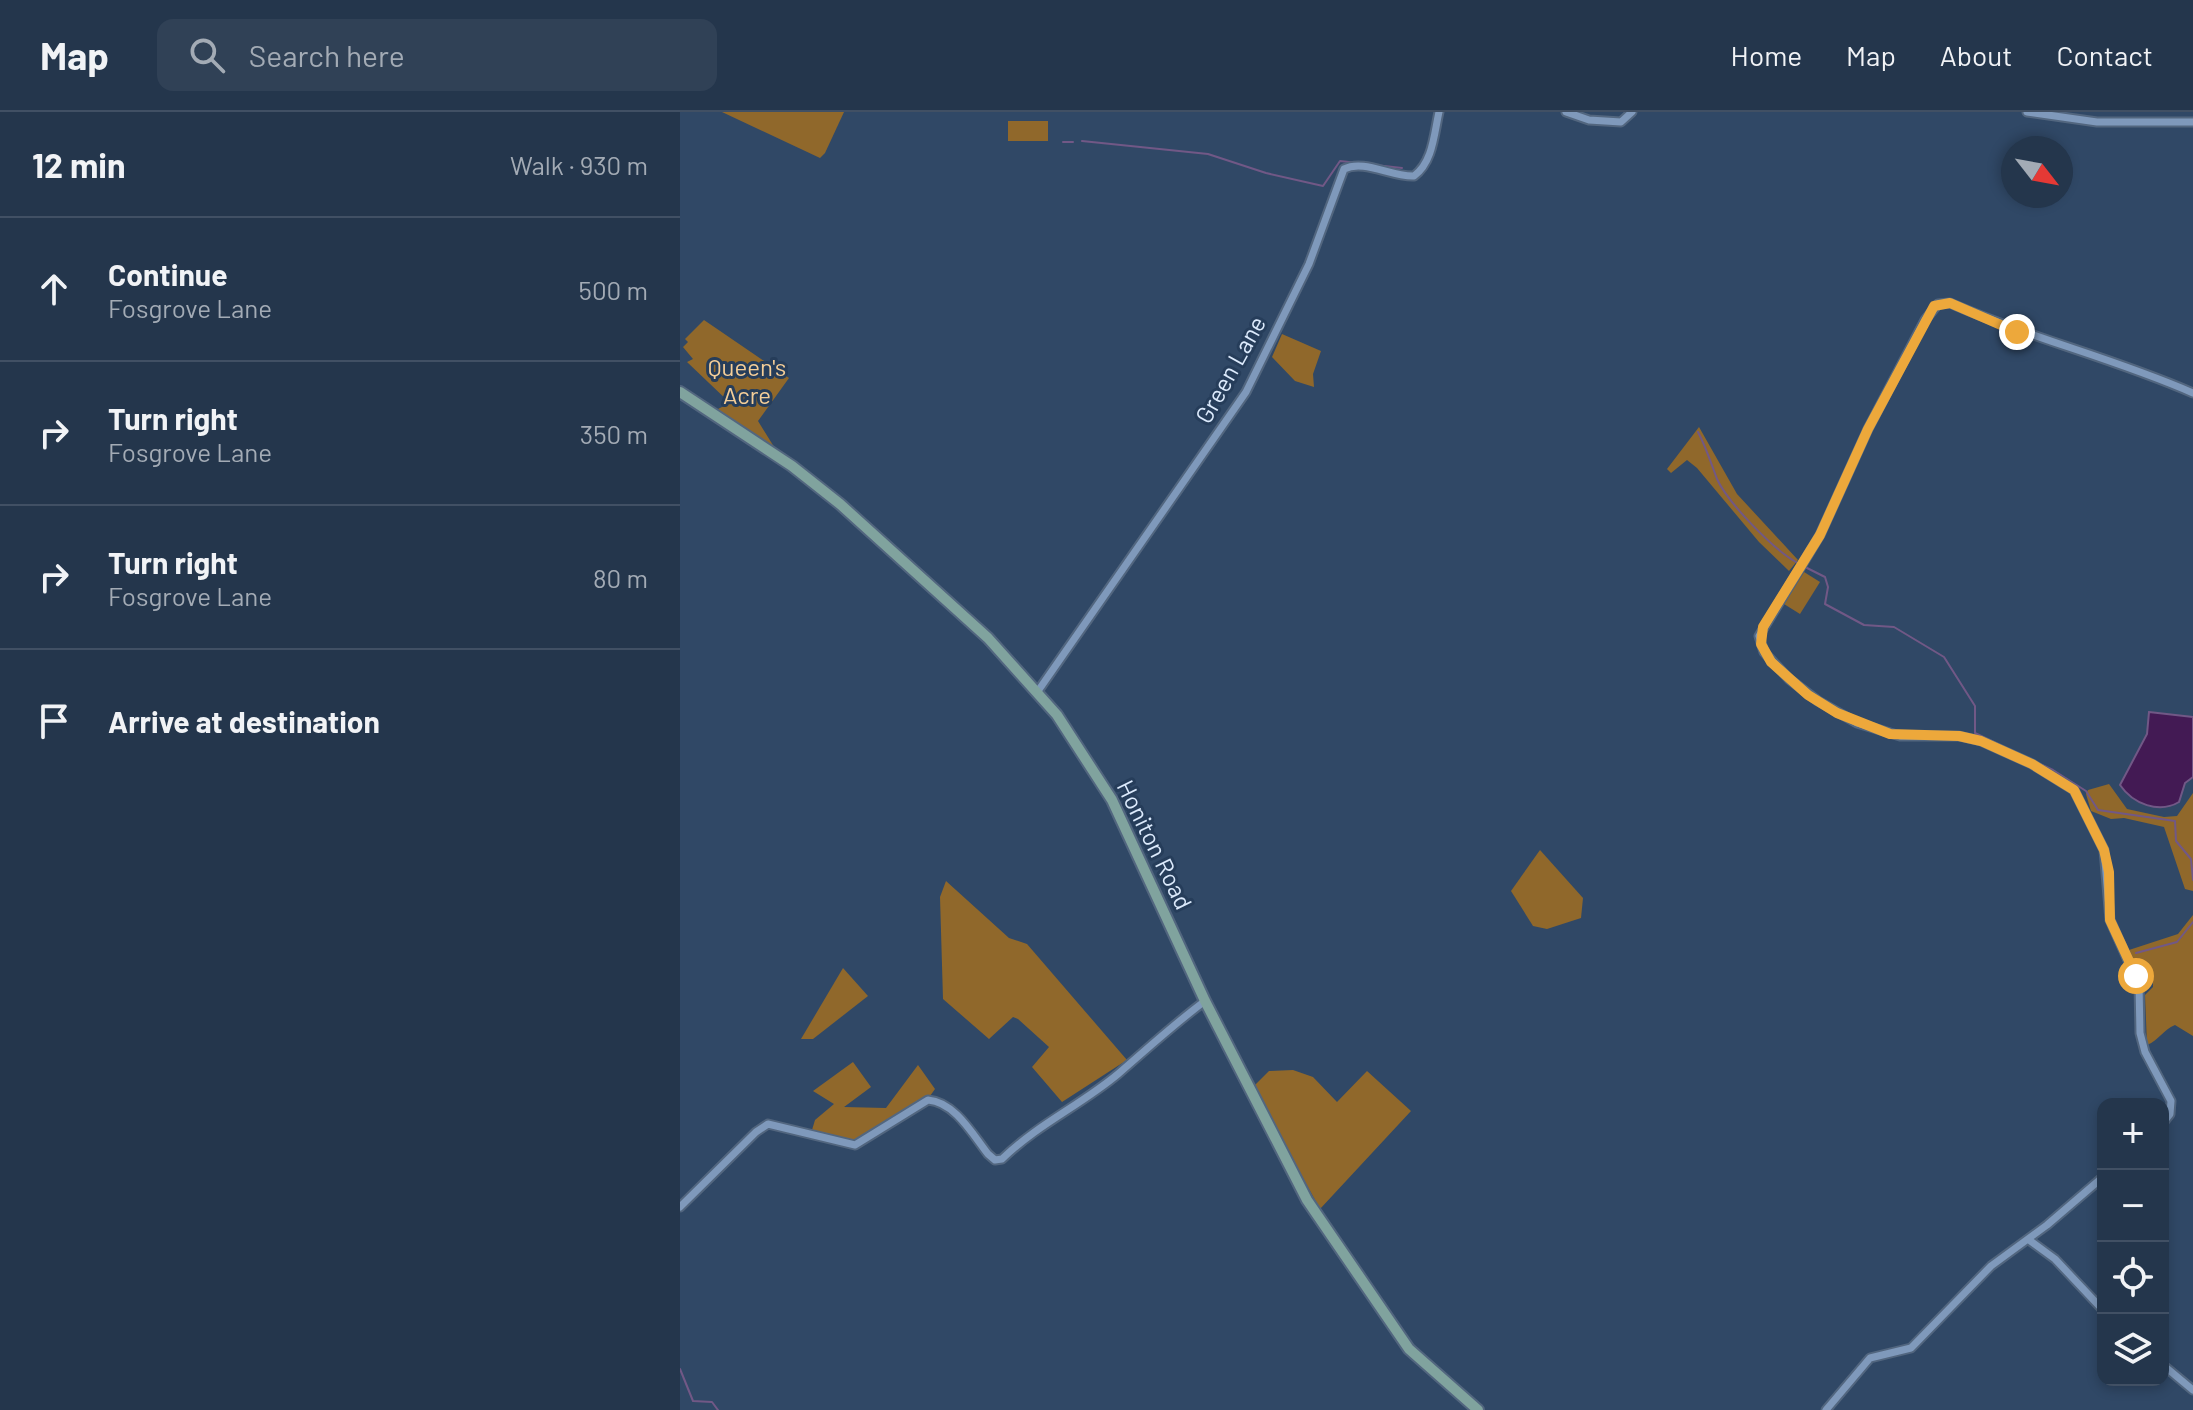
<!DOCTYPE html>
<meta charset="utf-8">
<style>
body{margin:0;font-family:Barlow,sans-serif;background:#304156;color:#f1f3f6}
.controls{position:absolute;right:24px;bottom:24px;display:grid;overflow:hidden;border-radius:16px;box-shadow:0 4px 12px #0003}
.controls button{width:72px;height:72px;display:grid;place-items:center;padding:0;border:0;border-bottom:2px solid #415064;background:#24364c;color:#f1f3f6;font:40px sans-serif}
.compass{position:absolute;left:1321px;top:24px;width:72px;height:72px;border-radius:50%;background:#24364c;box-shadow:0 4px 12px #0003;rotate:121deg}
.stop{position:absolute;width:24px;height:24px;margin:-18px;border:6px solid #eda83b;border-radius:50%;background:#fff}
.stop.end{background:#eda83b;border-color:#fff;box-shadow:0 2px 8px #0008}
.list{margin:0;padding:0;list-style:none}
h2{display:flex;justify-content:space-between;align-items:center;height:104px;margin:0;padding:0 32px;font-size:34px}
h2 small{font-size:26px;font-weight:400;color:#a3abb5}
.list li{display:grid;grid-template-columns:52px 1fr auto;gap:24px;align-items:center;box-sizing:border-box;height:144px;padding:0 32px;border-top:2px solid #415064}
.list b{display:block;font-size:30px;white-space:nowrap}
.list p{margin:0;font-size:26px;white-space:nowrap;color:#a3abb5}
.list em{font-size:26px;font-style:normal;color:#a3abb5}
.icon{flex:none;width:44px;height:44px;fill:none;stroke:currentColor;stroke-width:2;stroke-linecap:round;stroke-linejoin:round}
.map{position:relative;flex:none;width:1513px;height:1298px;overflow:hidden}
header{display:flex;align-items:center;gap:48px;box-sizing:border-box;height:112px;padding:0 40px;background:#24364c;border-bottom:2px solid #415064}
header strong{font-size:38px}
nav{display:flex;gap:44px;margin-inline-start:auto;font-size:28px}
.search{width:560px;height:72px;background:#304156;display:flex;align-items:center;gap:20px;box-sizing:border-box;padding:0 28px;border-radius:16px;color:#a3abb5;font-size:30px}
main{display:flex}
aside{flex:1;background:#24364c}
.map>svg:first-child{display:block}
</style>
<header>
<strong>Map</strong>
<div class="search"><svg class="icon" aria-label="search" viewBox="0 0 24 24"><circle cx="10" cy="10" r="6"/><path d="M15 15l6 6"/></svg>Search here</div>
<nav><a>Home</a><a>Map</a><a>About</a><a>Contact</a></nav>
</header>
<main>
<aside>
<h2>12 min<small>Walk · 930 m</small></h2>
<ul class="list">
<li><svg class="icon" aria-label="ahead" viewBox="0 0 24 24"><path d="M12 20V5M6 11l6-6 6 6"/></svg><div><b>Continue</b><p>Fosgrove Lane</p></div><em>500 m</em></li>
<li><svg class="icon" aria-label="right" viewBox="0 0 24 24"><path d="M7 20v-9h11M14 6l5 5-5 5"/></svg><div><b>Turn right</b><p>Fosgrove Lane</p></div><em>350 m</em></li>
<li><svg class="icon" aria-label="right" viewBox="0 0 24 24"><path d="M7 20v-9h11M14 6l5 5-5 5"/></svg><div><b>Turn right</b><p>Fosgrove Lane</p></div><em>80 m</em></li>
<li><svg class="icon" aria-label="arrive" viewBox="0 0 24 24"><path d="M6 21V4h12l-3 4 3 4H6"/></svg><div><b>Arrive at destination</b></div></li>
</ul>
</aside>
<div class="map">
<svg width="1513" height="1298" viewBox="0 0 1513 1298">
<rect width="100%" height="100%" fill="#304866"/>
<g fill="#90682b">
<path d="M42,0H164L145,41L140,46Z"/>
<rect x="328" y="9" width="40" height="20"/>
<path d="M24,208L109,266L78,309L96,338L34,299L50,291L7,250L13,247L3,235L8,230L5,227Z"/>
<path d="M602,222L641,239L633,262L634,275L615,269L592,245Z"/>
<path d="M1019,315L1057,382L1118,448L1109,459L1079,430L1017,356L1007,348L991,361L987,357Z"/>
<path d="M1124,460L1140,470L1120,502L1104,492Z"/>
<path d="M1429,672L1447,697L1484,705L1497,704L1513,681V779L1505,777L1484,715L1444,706L1431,707L1411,699L1406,682L1408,678Z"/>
<path d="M860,738L903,786L901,806L867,817L853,814L831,779Z"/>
<path d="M266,769L329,826L347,832L447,948L382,990L352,955L369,935L338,907L333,905L309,927L263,887L260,785Z"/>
<path d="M1513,803V924L1495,913C1483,918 1479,928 1467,933L1465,883L1473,875V870L1461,867L1449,838L1498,822Z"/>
<path d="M163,856L188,884L133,927H121Z"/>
<path d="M173,950L191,975L164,995L206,996L238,953L255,977L250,984L175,1030L132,1018L135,1008L154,992L133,979Z"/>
<path d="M613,958L633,965L657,990L687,959L731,999L640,1097L573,975L589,959Z"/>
</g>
<path fill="#431a54" stroke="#715886" stroke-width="2" d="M1469,600L1513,605V665L1505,671L1499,690C1479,702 1453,692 1440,673L1467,622Z"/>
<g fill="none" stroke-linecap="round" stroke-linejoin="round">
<g stroke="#715886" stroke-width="2">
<path d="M402,29L528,42L586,61L643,74L660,49L722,56"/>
<path d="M383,30H393"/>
<path d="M1018,320C1026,335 1031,351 1037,367C1048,391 1093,437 1116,450"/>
<path d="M1125,455L1145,465L1148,475L1145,492L1184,513L1214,515L1264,545L1295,594V621L1373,658L1406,679L1418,698L1495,709L1496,729L1511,747L1513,768"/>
<path d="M1456,841L1497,830L1513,810"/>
<path d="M0,1257L13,1289L32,1290L38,1298"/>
</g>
<defs>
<g id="street">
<path d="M886,0L909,8L941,10L952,0"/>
<path d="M1347,0L1417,10H1513"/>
<path d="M358,579L566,280L629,152L664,57C684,47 711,65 734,64C753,50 754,22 759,0"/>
<path d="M1483,1011L1490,1002L1491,989L1465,940L1460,921L1459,873L1430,808L1424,738L1394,678L1352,652L1301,629L1279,624H1220L1177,611L1138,589L1109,567L1084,540L1079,524L1140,423L1188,317L1245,208L1258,192L1270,191C1349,226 1434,246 1513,281"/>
<path d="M0,1095L76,1020L88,1012L175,1033L248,988C275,990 293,1023 308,1042L315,1048L322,1047C358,1012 401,993 438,962C467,937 494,912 525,889"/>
<path d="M1349,1128L1375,1147L1423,1198"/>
<path d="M1483,1253L1513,1278"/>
<path d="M1146,1298L1190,1246L1231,1236L1311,1154L1367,1113L1423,1065"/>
</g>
<path id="secondary" d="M0,280L112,354L160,392L308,526L377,603L432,688L525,889L627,1088L729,1237L798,1298"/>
</defs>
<use href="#street" stroke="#52667f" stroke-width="11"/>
<use href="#secondary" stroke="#52667f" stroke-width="14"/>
<use href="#street" stroke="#7f99bb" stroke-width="7"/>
<use href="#secondary" stroke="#80a39e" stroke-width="10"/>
</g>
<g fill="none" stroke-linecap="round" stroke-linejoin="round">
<path stroke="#eda83b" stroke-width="10" d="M1337,220L1270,191L1254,194L1188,317L1140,423L1083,515L1081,532L1091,550L1128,583L1157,601L1210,622L1279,624L1301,629L1352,652L1394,678L1424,738L1429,760L1430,808L1456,864"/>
</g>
<g text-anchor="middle" stroke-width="6" stroke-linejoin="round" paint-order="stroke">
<g font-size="24" fill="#f5ce98" stroke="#263d5a">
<text x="67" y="264">Queen's<tspan x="67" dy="28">Acre</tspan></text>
</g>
<g font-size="24" fill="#dceafc" stroke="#263d5a">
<text transform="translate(551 258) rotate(-61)" y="8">Green Lane</text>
<text transform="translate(474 733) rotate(64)" y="8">Honiton Road</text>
</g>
</g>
</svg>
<div class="controls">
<button>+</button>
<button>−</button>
<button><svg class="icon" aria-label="locate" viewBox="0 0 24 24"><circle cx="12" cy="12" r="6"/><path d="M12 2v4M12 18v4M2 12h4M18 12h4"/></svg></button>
<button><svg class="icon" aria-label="layers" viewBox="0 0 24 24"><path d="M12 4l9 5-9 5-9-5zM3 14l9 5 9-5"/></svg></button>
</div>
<svg class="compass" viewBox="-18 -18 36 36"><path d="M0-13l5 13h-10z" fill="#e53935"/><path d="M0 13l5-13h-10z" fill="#a3abb5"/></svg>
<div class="stop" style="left:1456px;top:864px"></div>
<div class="stop end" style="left:1337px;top:220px"></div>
</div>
</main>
